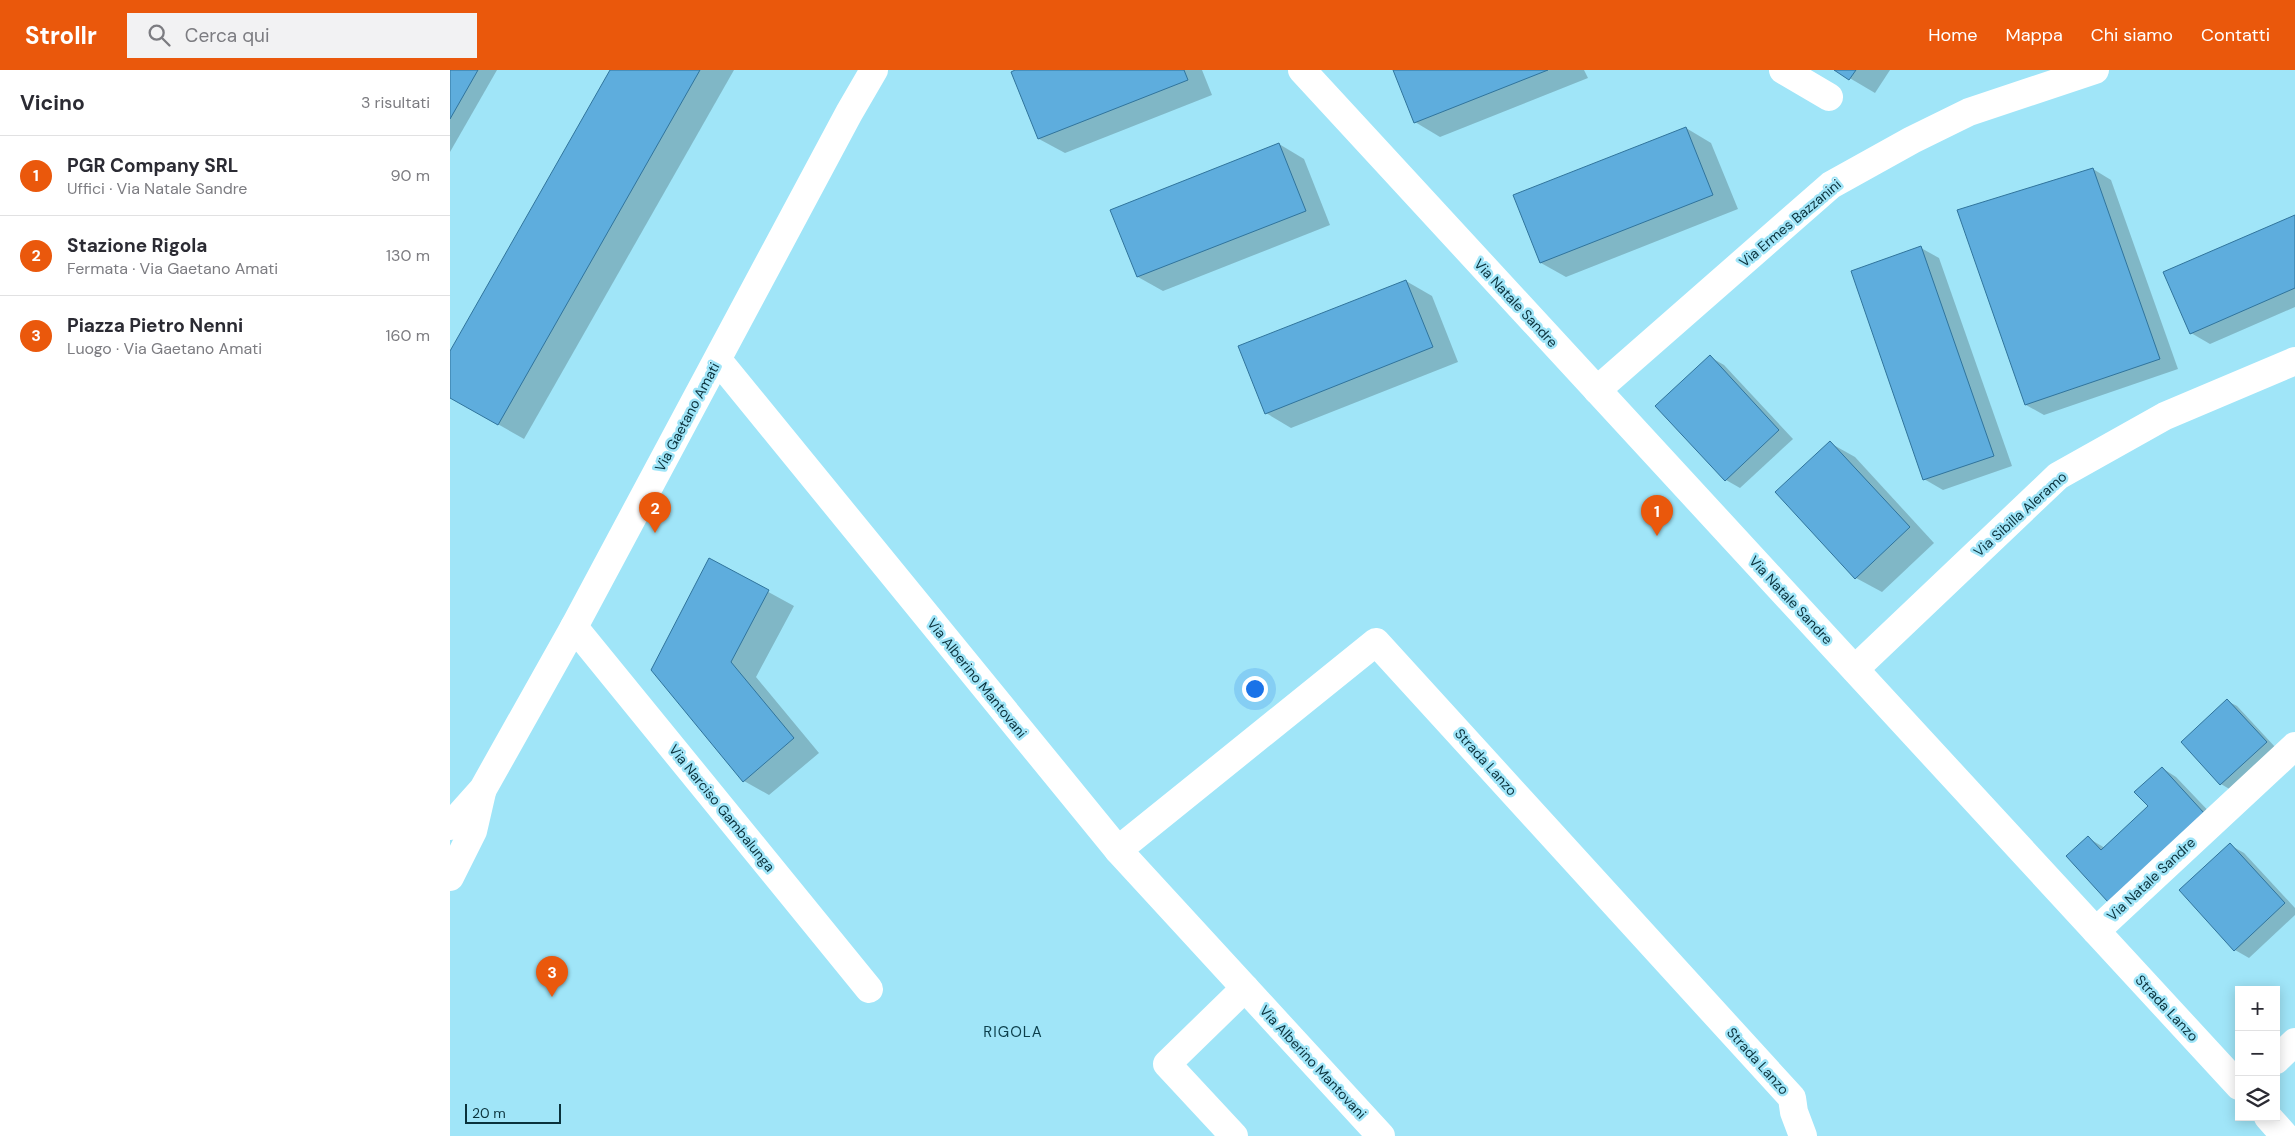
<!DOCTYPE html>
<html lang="it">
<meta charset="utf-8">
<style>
body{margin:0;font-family:"DM Sans",sans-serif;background:#f2f2f3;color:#2b2b33}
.controls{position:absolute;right:15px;bottom:15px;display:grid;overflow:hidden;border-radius:0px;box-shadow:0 2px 12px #0003}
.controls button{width:45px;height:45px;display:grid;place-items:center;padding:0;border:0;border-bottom:1px solid #e1e1e2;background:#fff;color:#2b2b33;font:25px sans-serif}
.scale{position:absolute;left:15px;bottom:12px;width:96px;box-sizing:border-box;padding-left:5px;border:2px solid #0a323c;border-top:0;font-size:14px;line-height:18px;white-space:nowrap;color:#0a323c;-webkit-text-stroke:4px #a0e5f8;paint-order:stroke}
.you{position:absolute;left:804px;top:618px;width:18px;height:18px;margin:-12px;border:4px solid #fff;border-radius:50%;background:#1a73e8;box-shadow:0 0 0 8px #1a73e833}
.badge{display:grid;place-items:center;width:32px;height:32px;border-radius:50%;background:#ea580c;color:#fff;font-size:16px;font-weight:700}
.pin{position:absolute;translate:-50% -41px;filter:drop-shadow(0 1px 2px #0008)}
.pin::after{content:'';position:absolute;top:26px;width:18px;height:15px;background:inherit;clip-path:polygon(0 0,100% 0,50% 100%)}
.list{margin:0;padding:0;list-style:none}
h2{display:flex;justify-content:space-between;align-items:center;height:65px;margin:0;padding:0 20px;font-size:21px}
h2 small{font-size:16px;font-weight:400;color:#7c7c81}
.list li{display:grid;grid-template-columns:32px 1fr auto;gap:15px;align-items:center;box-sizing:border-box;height:80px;padding:0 20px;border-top:1px solid #e1e1e2}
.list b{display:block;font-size:19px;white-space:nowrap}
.list p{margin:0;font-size:16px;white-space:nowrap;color:#7c7c81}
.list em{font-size:16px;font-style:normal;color:#7c7c81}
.icon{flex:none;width:28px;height:28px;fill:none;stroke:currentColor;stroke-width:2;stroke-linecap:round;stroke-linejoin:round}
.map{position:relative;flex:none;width:1845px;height:1066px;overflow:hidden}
header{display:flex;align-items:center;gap:30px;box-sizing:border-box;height:70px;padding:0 25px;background:#ea580c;color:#fff}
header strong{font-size:24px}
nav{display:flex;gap:28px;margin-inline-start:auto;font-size:18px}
.search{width:350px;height:45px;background:#f2f2f3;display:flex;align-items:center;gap:12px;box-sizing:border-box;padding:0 18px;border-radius:0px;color:#7c7c81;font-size:19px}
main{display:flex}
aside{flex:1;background:#fff}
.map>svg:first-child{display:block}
</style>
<header>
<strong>Strollr</strong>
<div class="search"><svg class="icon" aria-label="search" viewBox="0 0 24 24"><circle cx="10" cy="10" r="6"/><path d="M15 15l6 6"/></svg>Cerca qui</div>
<nav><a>Home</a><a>Mappa</a><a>Chi siamo</a><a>Contatti</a></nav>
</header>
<main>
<aside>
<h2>Vicino<small>3 risultati</small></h2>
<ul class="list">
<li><span class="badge">1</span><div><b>PGR Company SRL</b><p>Uffici · Via Natale Sandre</p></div><em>90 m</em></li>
<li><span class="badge">2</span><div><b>Stazione Rigola</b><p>Fermata · Via Gaetano Amati</p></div><em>130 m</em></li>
<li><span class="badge">3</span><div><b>Piazza Pietro Nenni</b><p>Luogo · Via Gaetano Amati</p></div><em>160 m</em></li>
</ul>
</aside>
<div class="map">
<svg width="1845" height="1066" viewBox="0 0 1845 1066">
<rect width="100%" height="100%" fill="#a0e5f8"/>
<g fill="#0003">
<path d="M0,0H47L0,82Z"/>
<path d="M161,0H284L74,369L0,327V284Z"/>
<path d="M569,0H752L762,25L615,83L589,69L563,2Z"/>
<path d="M944,0H1134L1138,8L990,67L965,52Z"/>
<path d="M1386,0H1440L1425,23Z"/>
<path d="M1236,58L1261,73L1288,139L1116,207L1091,193Z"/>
<path d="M829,74L854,89L880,155L713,221L688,207L661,140Z"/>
<path d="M1643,99L1661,110L1728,299L1594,345L1576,335Z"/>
<path d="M1845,146V237L1760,274L1741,263Z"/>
<path d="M1471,178L1489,188L1562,396L1493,420L1474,409Z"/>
<path d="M956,211L982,226L1008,292L841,358L816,343Z"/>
<path d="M1260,287L1274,295L1343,369L1290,418L1276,410Z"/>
<path d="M1380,373L1405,387L1484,473L1432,522L1406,508Z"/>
<path d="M260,490L344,536L306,607L369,683L319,725L294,711Z"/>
<path d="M1777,631L1787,636L1826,678L1781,720L1771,714L1733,672Z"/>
<path d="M1712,698L1726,707L1768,751L1673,839L1638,768L1655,778L1700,736Z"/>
<path d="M1780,775L1794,783L1845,838V845L1799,888L1785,880Z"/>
</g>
<g fill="#5eaddd" stroke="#30749c">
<path d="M0,0H28L0,49Z"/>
<path d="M160,0H250L48,355L0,328V281Z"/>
<path d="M565,0H734L738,10L588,69L561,2Z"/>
<path d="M943,0H1098L964,53Z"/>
<path d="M1384,0H1406L1399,10Z"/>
<path d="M1236,57L1263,125L1090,193L1063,125Z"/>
<path d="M829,73L856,141L687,207L660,140Z"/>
<path d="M1643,98L1710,289L1575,335L1507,140Z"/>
<path d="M1845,145V218L1740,264L1713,202Z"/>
<path d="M1471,176L1544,386L1473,410L1401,201Z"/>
<path d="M956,210L983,277L815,344L788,276Z"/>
<path d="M1260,285L1329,360L1275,411L1205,336Z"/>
<path d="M1380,371L1460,457L1405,509L1325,422Z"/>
<path d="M259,488L319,520L281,592L344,668L293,712L201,600Z"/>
<path d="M1777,629L1817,672L1770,715L1731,672Z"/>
<path d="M1712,697L1754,743L1658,832L1616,786L1638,766L1651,780L1698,736L1684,722Z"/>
<path d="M1780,773L1835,833L1784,881L1729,820Z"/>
</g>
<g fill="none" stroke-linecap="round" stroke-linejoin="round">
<g stroke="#fff" stroke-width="28">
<path d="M852,0L1789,1016"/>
<path d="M1333,0L1379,27"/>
<path d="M268,290L668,780L931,1066"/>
<path d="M1147,320L1381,115L1462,70L1519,42L1645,0"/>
<path d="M124,557L419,919"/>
<path d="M1405,599L1608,406L1715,346L1845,291"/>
<path d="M668,780L926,572L1342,1028L1344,1042L1353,1066"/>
<path d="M1646,861L1845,676"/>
<path d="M1826,990L1845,972"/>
<path d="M1818,1047L1835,1066"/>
<path d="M784,1066L717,994L795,918"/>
</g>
<g stroke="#fff" stroke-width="28">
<path d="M0,756L33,719L124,557L399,43L424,0"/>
<path d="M0,807L23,761L32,722"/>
</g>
</g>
<g text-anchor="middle" stroke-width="5" stroke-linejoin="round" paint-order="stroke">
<g font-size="14" fill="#0a323c" stroke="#a0e5f8">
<text transform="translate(1340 153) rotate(-40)" y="5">Via Ermes Bazzanini</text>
<text transform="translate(1066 233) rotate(47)" y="5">Via Natale Sandre</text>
<text transform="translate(237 347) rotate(-62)" y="5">Via Gaetano Amati</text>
<text transform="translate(1570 444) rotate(-42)" y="5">Via Sibilla Aleramo</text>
<text transform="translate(1341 530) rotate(47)" y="5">Via Natale Sandre</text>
<text transform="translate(527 608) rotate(51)" y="5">Via Alberino Mantovani</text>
<text transform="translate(1036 692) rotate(48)" y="5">Strada Lanzo</text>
<text transform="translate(272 738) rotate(51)" y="5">Via Narciso Gambalunga</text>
<text transform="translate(1701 809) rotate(-43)" y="5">Via Natale Sandre</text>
<text transform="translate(1717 938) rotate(47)" y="5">Strada Lanzo</text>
<text transform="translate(1308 991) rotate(48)" y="5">Strada Lanzo</text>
<text transform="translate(863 992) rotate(47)" y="5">Via Alberino Mantovani</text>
</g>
<g font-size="15" letter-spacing="1" fill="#0c3f4c" stroke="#a0e5f8">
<text x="563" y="967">RIGOLA</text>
</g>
</g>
</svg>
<div class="controls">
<button>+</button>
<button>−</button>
<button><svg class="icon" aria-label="layers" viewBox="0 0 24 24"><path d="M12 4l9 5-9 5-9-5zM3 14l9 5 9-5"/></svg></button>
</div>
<div class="scale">20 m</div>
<div class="you"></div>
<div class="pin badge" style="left:1207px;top:466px">1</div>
<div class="pin badge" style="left:205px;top:463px">2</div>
<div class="pin badge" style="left:102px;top:927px">3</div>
</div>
</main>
